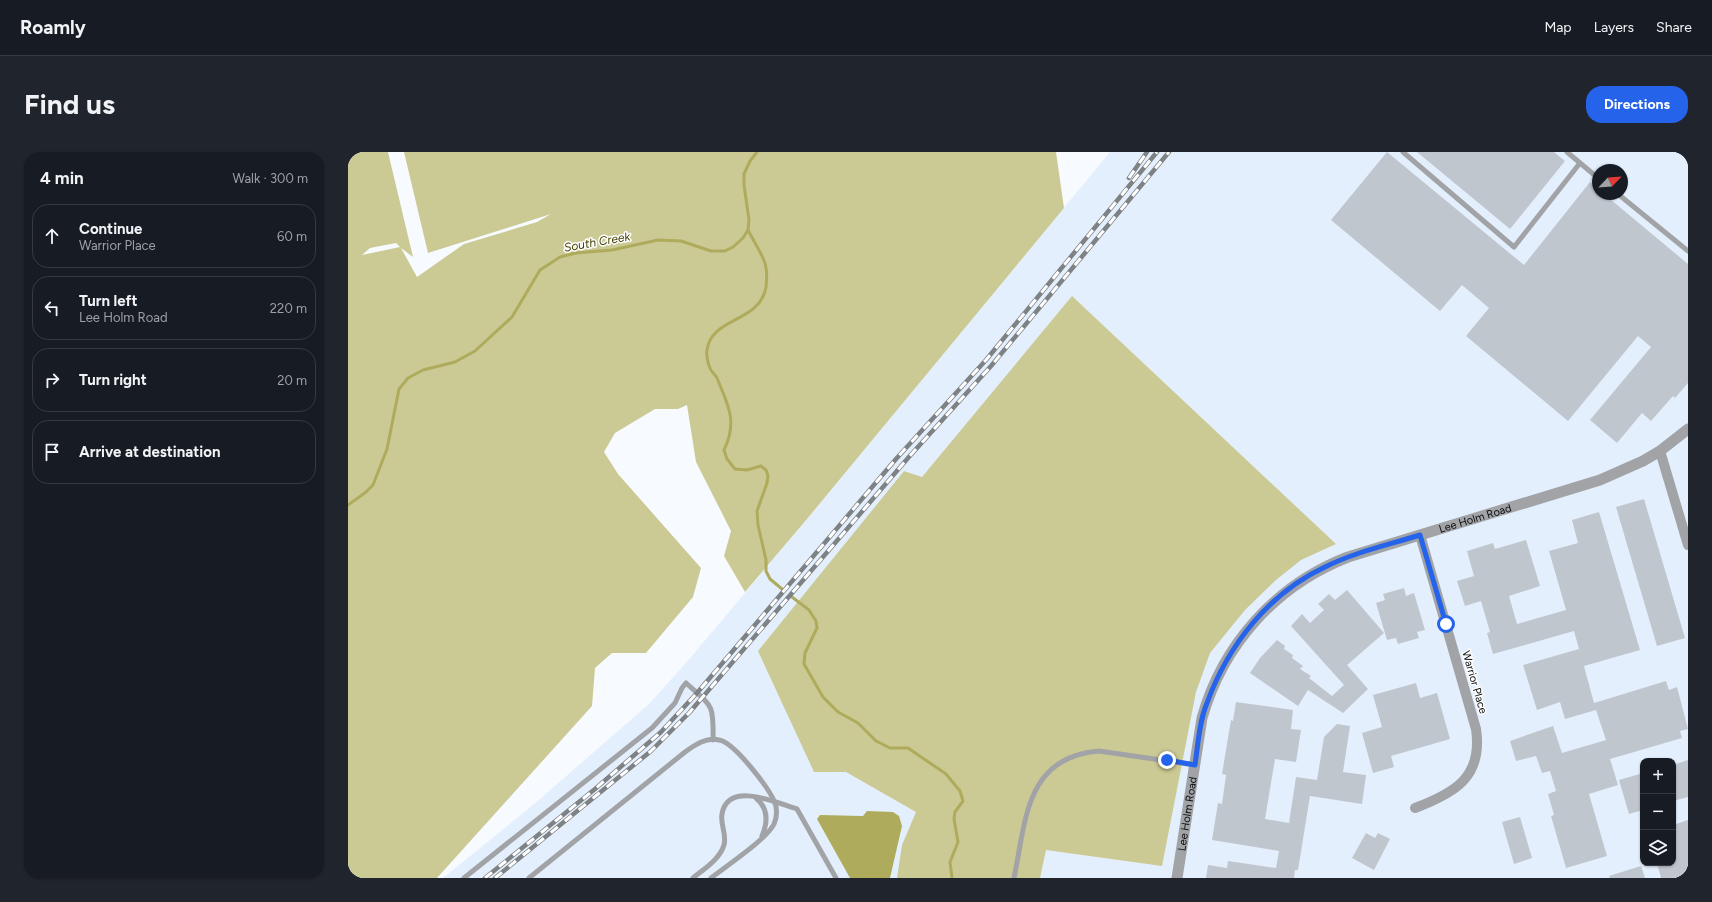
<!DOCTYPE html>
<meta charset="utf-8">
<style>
body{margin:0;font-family:Figtree,sans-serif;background:#20242c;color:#f1f3f6}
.controls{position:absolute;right:12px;bottom:12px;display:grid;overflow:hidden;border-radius:8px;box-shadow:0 1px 3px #0004}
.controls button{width:36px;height:36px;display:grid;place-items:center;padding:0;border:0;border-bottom:1px solid #363941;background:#171b24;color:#f1f3f6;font:20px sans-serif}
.compass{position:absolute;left:1244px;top:12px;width:36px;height:36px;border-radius:50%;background:#171b24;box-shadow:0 1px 3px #0004;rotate:65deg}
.stop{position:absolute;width:12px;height:12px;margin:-9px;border:3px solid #2563eb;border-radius:50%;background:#fff}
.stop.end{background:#2563eb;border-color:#fff;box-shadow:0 1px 4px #0008}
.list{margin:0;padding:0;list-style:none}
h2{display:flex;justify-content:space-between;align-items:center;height:52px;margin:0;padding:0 16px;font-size:17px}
h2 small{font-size:13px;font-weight:400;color:#9ea1a6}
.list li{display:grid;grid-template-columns:26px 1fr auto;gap:12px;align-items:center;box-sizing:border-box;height:64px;margin:0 8px 8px;padding:0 8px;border:1px solid #363941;border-radius:16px}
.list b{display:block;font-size:15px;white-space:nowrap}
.list p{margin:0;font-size:13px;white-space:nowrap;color:#9ea1a6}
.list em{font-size:13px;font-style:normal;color:#9ea1a6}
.icon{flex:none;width:22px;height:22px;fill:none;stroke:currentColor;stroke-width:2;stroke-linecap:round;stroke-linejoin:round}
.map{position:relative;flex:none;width:1340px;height:726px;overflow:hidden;border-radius:16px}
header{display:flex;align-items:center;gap:24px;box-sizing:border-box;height:56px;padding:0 20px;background:#171b24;border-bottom:1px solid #363941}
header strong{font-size:19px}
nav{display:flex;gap:22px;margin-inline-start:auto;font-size:14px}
.intro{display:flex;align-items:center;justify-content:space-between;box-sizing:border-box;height:96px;padding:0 24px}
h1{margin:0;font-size:28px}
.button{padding:10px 18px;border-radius:16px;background:#2563eb;color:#fff;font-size:14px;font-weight:700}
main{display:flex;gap:24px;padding:0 24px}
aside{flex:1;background:#171b24;border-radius:16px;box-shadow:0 1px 3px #0004}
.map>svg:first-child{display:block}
</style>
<header>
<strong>Roamly</strong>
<nav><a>Map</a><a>Layers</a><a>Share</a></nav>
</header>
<div class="intro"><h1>Find us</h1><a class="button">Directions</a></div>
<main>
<aside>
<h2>4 min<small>Walk · 300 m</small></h2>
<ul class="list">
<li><svg class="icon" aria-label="ahead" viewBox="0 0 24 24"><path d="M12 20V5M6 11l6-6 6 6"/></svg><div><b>Continue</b><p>Warrior Place</p></div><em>60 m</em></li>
<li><svg class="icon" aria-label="left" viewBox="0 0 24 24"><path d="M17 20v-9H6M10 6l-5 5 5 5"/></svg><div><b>Turn left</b><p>Lee Holm Road</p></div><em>220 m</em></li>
<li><svg class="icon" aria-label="right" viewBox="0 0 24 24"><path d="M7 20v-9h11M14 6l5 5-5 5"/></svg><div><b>Turn right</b></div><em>20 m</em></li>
<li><svg class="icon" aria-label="arrive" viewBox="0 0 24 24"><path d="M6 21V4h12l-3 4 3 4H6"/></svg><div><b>Arrive at destination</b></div></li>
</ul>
</aside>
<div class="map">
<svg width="1340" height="726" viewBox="0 0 1340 726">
<rect width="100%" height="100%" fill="#f7fbff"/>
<path fill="#e4effd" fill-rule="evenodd" d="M762,0H1340V726H95L185,653L302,551L343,505L459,367ZM1250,18H1274V42H1250ZM1295,609H1325V711H1295Z"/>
<g fill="#ccca94" fill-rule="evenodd">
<path d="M0,0H40L65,105L53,96L69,125L116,92L189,70L203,62L80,101L56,0H708L716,56L459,367L397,440L376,404L383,379L348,310L339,253L330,257H307L267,281L256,300L270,322L353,416L345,445L298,501H264L247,516L244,554L89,726H0ZM48,91L52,95L14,103L22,96Z"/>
<path d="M724,144L988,392L953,408L928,428L897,458L862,501L848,540L814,714L698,698L692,726H549L554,693L568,660L498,620H466L410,499L556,319L574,325Z"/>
</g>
<path fill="#afab5c" d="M519,659L545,660L551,664L554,674L542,726H502L469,667L472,663L515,664Z"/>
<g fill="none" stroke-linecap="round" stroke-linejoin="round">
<g stroke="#afab5c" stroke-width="3">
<path d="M400,78C405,88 413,100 417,111C419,118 419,127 418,135C412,171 363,165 359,198C358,202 360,212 362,216C363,220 367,222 369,226C380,253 390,269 376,298L379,307L387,317L399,318L413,314L418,318L420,324L419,331L409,359L410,373L418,408V419L422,427L434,437"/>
<path d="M0,353L18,340L25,333L39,297L51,237L60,226L75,218L107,210L127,199L164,165L192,118L212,105L228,101L264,98L310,88L333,89L363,99H377L385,95L395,86L400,78L401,68L396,33V22L402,9L409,0"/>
<path d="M444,445L461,458L468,469L469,476L457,501L456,512L475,545L490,560L510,571L528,589L542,596H560L598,622L612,639L615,649L607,660L606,667L610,690L602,710L604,726"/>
</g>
</g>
<g fill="#c0c6ce">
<path d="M1039,0L1176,113L1242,30L1250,37V42H1256L1340,112V231L1327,246L1325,244L1303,269L1294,261L1269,291L1242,268L1303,195L1290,184L1220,269L1118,184L1141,156L1114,133L1092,159L983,68Z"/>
<path d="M1069,0H1206L1217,9L1162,77Z"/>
<path d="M1296,347L1337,486L1309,494L1268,355Z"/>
<path d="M1251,360L1292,498L1236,514L1246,551L1318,529L1321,538L1329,535L1340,577L1332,579L1334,586L1262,607L1270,633L1241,642L1259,704L1218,716L1203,664L1206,663L1200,642L1208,639L1202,619L1194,621L1188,604L1168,609L1162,589L1205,574L1214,601L1258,588L1248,558L1217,567L1212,550L1189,558L1175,513L1231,497L1226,479L1145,502L1139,481L1142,480L1133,449L1117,454L1109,429L1126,424L1119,399L1145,391L1147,397L1178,388L1192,434L1161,444L1169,472L1218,458L1201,399L1230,391L1224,368Z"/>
<path d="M1056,436L1058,444L1066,441L1077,478L1069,480L1071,486L1050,492L1048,486L1039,488L1028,451L1037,448L1035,442Z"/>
<path d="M999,438L1036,481L999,513L1020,537L995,561L960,538L950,554L902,521L912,506L929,488L937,494L936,497L945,503L944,506L955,514L952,517L963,524L961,526L984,544L996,533L943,474L954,462L962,471L976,458L970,452L981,442L987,448Z"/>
<path d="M1068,531L1072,546L1089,541L1102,587L1043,604L1046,615L1025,621L1014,581L1034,575L1025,543Z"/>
<path d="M888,550L945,558L943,577L953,578L948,610L927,607L917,667L941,671L948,625L969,628L976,585L989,572L1002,574L995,620L1018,623L1014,652L962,644L950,718H947L946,726H858L860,713L879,716L880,709L928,716L931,699L864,688L870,651L874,652L878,623L874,622L883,568L885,569Z"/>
<path d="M1340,608V645L1325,649V613Z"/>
<path d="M1295,621V658L1281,662L1271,628Z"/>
<path d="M1172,665L1184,706L1166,712L1154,670Z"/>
<path d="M1340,668V726H1313L1309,711H1325V673Z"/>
<path d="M1018,681L1027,686L1030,681L1042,687L1026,718L1004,706Z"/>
<path d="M1293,714L1297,726H1262L1261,724Z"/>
</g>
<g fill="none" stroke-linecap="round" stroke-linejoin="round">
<g stroke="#a1a3a6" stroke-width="5">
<path d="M1055,0L1166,95L1232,11"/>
<path d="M1219,0L1250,26"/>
<path d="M1270,42L1340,99"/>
<path d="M408,646C420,656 420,670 414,684"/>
<path d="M116,726L304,576L327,551L334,536L338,531C364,554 366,552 365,588"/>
<path d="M181,726L337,600C347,593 358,585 371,588C386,590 421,636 427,651C429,657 429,665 426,672C419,687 378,714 363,726"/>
<path d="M345,726C356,717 372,707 376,693C379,682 372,673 374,662C380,628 429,651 449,657L488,726"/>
<path d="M666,726C678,669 677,605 751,599L847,613"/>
</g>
<g stroke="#a1a3a6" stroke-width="10">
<path d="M1312,299L1340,393"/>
<path d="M1067,656C1107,641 1135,625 1128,577L1072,383"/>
</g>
<path stroke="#a1a3a6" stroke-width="11" id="s1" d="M829,726L854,566C875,492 928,433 1000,405L1252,328L1295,309L1312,299L1340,277"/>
<defs>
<g id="rail">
<path d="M781,26L799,0"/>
<path d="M137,726L247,637L313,580L349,541L548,307L638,208L809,0"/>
<path d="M147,726L303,599L341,561L560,306L643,214L821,0"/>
</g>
</defs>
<use href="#rail" stroke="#7f8285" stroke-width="4.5"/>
<use href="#rail" stroke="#fff" stroke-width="3" stroke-dasharray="9" stroke-linecap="butt"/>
</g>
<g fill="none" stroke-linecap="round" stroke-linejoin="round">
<path stroke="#2563eb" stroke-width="5" d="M819,608L847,613C850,593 851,570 859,551C880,493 921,441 977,415C1007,400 1040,393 1072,383L1098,472"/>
</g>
<g text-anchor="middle" stroke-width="3" stroke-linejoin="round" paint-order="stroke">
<g font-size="11" fill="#0a0c0e" stroke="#fff">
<text dy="4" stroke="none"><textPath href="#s1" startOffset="520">Lee Holm Road</textPath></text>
<text transform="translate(1127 530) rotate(74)" y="4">Warrior Place</text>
<text dy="4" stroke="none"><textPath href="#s1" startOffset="65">Lee Holm Road</textPath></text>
</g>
<g font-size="12" font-style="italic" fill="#423f00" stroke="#fff">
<text transform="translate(249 90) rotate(-10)" y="4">South Creek</text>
</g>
</g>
</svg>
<div class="controls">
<button>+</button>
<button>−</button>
<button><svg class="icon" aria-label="layers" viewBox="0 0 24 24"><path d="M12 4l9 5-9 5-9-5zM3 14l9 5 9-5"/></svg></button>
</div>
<svg class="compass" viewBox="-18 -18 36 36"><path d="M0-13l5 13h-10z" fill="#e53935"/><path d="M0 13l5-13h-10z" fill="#9ea1a6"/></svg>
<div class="stop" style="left:1098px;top:472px"></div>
<div class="stop end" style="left:819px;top:608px"></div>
</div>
</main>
